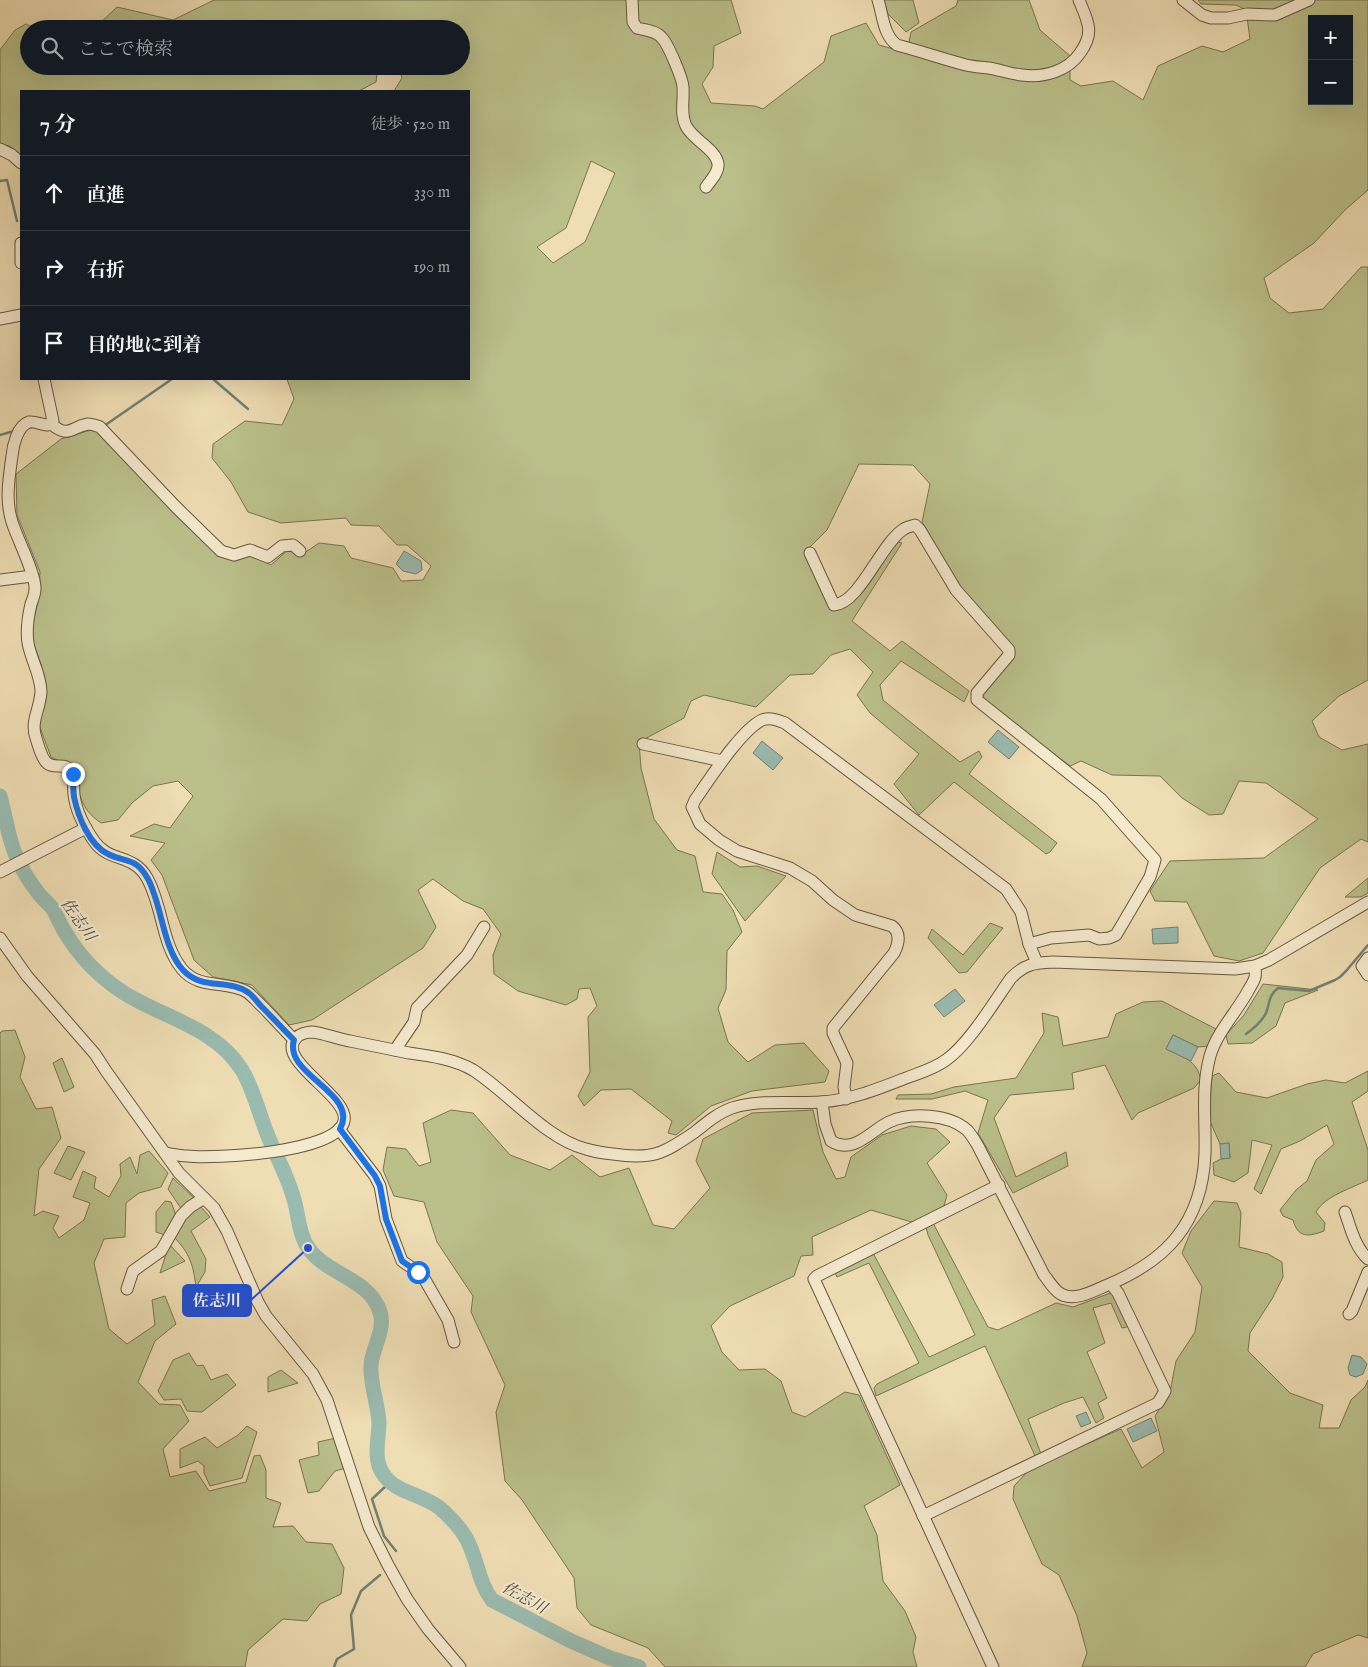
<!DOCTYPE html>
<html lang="ja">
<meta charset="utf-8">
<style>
body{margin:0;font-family:"IM FELL English","Noto Serif JP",serif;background:#242831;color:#f1f3f6}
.controls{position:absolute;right:15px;top:15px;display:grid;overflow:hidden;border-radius:0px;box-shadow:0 5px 20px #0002}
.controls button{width:45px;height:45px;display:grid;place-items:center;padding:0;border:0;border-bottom:1px solid #363941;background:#171b24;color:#f1f3f6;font:25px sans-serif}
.stop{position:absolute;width:15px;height:15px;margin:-11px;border:4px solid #1a73e8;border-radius:50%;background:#fff}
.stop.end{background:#1a73e8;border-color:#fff;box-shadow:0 1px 5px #0008}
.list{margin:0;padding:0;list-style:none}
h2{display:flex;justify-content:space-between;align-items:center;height:65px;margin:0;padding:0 20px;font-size:21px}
h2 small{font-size:16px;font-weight:400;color:#9ea1a6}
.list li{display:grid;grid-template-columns:32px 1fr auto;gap:15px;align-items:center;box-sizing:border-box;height:75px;padding:0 20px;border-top:1px solid #363941}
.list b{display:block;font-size:19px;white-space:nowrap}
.list em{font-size:16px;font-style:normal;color:#9ea1a6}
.icon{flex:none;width:28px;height:28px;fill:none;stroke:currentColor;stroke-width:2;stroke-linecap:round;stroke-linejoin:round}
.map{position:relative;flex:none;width:1368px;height:1667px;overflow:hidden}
.search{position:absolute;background:#171b24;box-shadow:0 5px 20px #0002;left:20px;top:20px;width:450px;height:55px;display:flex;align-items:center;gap:12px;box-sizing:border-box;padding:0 18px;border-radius:28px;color:#9ea1a6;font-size:19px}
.panel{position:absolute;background:#171b24;box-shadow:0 5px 20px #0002;left:20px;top:90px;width:450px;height:290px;border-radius:0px}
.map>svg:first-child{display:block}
</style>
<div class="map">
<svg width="1368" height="1667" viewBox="0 0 1368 1667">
<rect width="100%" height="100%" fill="#efddb4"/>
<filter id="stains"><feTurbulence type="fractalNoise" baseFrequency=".004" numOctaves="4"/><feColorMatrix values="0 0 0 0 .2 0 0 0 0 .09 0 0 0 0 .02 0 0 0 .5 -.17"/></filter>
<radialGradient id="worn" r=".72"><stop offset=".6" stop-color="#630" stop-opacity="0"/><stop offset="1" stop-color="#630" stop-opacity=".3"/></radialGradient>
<g fill="#bbc08b" stroke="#787552" fill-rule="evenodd">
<path d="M214,0H731L741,33L714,46L713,67L702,84L711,103L755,106L763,109L824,62L831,36L866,23L879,45L964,69L909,42L911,32L956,6L958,0H1029L1040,30L1070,56V80L1081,86L1113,81L1143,100L1158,66L1202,46L1223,52L1250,39L1246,10L1236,5L1201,4L1198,0H1368V190L1346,209L1314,243L1264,278L1270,298L1289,313L1323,309L1361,267H1368V680L1339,696L1312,721L1319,737L1342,750L1368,744V842L1361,839L1320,868L1263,953L1239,961L1214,956L1187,902L1155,901L1150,891L1170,861L1264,858L1318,819L1266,783L1239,781L1223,814L1209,815L1182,798L1160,776L1112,775L1081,761L1070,766L983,700V694L1014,652L960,587L922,522L930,484L913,465L859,464L827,530L807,550L829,604L850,603L895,541L902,543L852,621L890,651L902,641L969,691L964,702L901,661L880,685L883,700L960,762L979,751L982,757L969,774L1057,843L1050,852L1046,854L954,782L919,815L894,784L919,754L870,713L857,695L873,672L850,649L831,655L813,674L790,675L756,707L704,695L691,701L684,718L639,742L641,768L654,819L677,850L695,856L703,892L722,894L733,910L742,932L727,951L726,990L718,1008L728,1042L748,1062L775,1045L804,1043L829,1071L825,1082L752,1091L711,1106L676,1135L668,1133L672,1121L631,1089L601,1090L584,1106L578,1096L590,1072L588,1017L597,1006L590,988L579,989L577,999L566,1005L518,991L494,974L493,955L501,934L483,909L463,901L433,879L418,890L436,927L423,948L312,1020L289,1025L252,985L213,977L194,960L162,875L151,860L165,843L130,836L154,824L170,828L193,796L178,781L153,786L132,803L118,820L101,823C79,808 79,792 74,768L51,757L39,725L46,697L41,664L30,635L38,602L40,572L17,515L16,474L61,439L94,429L216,553L235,561L252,555L271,565L289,549L300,556L319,543L344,546L351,558L393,568L401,581L423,580L431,566L407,545H397L379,526L351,525L346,518L281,523L248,512L231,482L212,458L213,444L245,421L282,425L294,399L287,379H469V91H394L402,78L399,66H461V29H94L117,7L173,20ZM1312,19H1349V101H1312ZM591,161L615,173L585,242L553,263L537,247L566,228Z"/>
<path d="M884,0H913L919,23L906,32L888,14Z"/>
<path d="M26,24L36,29H29V66H378L376,82L359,91H21V156L10,146L0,144V50L15,30Z"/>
<path d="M717,852L740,867L757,866L786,876L745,921L712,874Z"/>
<path d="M1368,878V893L1361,897H1345Z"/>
<path d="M990,923L1003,928L967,972L959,973L928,938L932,929L963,955Z"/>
<path d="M1263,984L1318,990L1285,1003L1276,1026L1252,1043L1228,1044L1226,1035L1244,1015Z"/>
<path d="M1162,1001L1216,1029L1210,1046L1198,1047L1173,1035L1166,1049C1183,1057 1197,1060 1201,1080L1194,1088L1138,1113L1132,1120L1105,1065L1072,1073L1074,1089L1010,1095L994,1118L1016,1177L1066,1152L1068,1166L1013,1193L978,1133L988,1100L965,1091L932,1099H896L898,1095L931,1094L954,1087L1016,1078L1044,1033L1042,1013L1058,1017L1063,1046L1108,1037L1116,1014L1143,1002Z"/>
<path d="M15,1030L25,1057L20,1077L36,1109L52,1107L61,1138L39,1169L34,1216L43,1211L59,1216L53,1228L59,1238L84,1220L90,1203L73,1197L83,1171L96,1177L94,1188L109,1197L121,1176L120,1164L130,1157L137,1174L140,1155L149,1151L168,1173L161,1187L139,1193L126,1203L125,1237L104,1239L94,1263L109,1329L127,1344L155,1325L152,1300L165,1296L176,1324L155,1341L138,1382L159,1404L180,1405L189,1421L163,1449L170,1477L196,1471L209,1491L246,1482L254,1456L260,1455L266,1470V1498L281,1503L273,1527L293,1526L306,1542L332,1544L344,1568L341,1594L320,1604L307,1621L283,1619L248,1650L245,1667H0V1033L2,1031Z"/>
<path d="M62,1058L74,1087L64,1092L53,1063Z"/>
<path d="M1368,1071V1091L1352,1102L1368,1150V1180C1352,1188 1325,1196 1316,1212L1325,1223L1324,1231C1308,1237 1298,1238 1293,1220L1283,1216L1280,1210L1296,1190L1307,1181L1316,1160L1334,1144L1327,1125L1300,1141L1281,1149L1261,1194L1254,1189L1272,1145L1252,1140L1248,1173L1234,1182L1214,1175L1213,1163L1221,1159L1230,1158L1229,1143L1220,1144L1209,1119L1212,1076L1219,1073L1236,1092L1267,1098L1307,1084L1326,1080L1345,1083Z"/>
<path d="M451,1110L473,1113L510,1155L550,1170L572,1155L600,1177L629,1168L653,1225L674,1229L710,1188L696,1161L703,1139L752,1113L813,1110L823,1152L836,1179L845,1177L851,1157L882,1135L911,1126L936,1129L950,1142L927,1163L947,1195L944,1206L915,1223L871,1210L812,1237L813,1255L801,1256L794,1276L730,1306L711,1326L722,1352L739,1370L765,1369L781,1381L792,1412L805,1417L845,1392L859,1395L900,1485L864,1506L877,1535L883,1581L905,1611L916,1637L913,1652L917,1667H665L648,1648L591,1625L577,1608L574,1578L522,1500L505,1481L496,1412L505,1385L471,1312L473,1296L437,1242L424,1202L394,1196L383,1170L387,1147L406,1149L419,1166L431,1162L423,1123Z"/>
<path d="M68,1146L85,1152L71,1180L54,1173Z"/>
<path d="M173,1178L195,1199L182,1210L168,1189Z"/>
<path d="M165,1201L171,1202L176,1215L165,1235L156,1232V1212Z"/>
<path d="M1214,1201L1237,1203L1241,1213L1239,1247L1268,1254L1282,1262L1283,1277L1272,1299L1250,1333L1248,1351L1290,1393L1323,1405L1319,1428H1339L1351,1400L1365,1387L1368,1380V1638L1358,1635L1313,1654L1305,1667H1082L1087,1653L1077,1616L1059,1575L1042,1564L1013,1499L1014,1486L1030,1469L1121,1429L1142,1468L1164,1452L1155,1416L1170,1392L1176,1361L1195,1332L1202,1287L1182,1253L1191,1231Z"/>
<path d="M200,1206L210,1217L191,1231L206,1259L205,1272L196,1287C193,1264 190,1254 174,1237L181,1220Z"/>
<path d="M933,1223L988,1327L998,1330L1056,1303L1073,1307L1113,1292L1131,1326L1122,1328L1111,1303L1093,1308L1105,1343L1087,1352L1107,1398L1098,1403L1104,1418L1096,1423L1083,1397L1064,1403L1028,1419L1041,1454L1036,1458L985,1346L876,1396L874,1388L877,1384L919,1363L869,1263L837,1277L834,1271L873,1253L929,1357L934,1355L975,1335L928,1235L926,1227Z"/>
<path d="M169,1244L185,1261L160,1273Z"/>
<path d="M189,1353L197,1366L203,1365L211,1380L227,1374L236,1385L202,1412L187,1411L181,1399L164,1400L158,1391L173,1360Z"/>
<path d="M281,1370L298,1383L268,1392V1377Z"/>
<path d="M247,1426L257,1432L242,1478L210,1486L204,1473V1466L198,1461L180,1468V1449L205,1437L217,1448L238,1435Z"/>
<path d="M336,1438L346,1468L335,1471L319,1491L308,1493L299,1460L319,1455L318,1442Z"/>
</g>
<g fill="#9abbb0" stroke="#728174">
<path d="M404,551L421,561L422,570L416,574L403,571L396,564Z"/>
<path d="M998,730L1019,747L1009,759L988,742Z"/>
<path d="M762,741L783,758L773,770L753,753Z"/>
<path d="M1178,927V943L1153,944L1152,929Z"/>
<path d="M955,989L965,1001L944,1017L934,1005Z"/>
<path d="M1173,1035L1198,1047L1191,1061L1166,1049Z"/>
<path d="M1229,1143L1230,1158L1221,1159L1220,1144Z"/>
<path d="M1352,1355L1361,1357L1367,1364L1363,1374L1356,1377L1350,1375L1348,1368Z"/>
<path d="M1086,1412L1091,1423L1081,1427L1076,1416Z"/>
<path d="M1151,1418L1157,1431L1133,1442L1127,1429Z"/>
</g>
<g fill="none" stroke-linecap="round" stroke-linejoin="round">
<g stroke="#728174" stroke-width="2.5">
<path d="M0,181L7,180L17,221"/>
<path d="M213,379L248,409"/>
<path d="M104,426L172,379"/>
<path d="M0,435L14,431"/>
<path d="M1246,1034C1253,1029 1262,1021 1266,1013C1270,1003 1268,996 1278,988L1309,991L1335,980L1340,977L1346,971L1368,945"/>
<path d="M388,1481L386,1486L372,1499L384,1536L396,1551"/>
<path d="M334,1667L337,1659L354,1649L351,1615L361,1591L380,1575"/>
</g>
<path stroke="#9abbb0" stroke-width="15" d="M0,796C6,818 9,844 20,864C25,875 32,885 39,894C43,899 49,904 53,909C57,916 60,924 65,932C79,956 101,978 124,993C164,1018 215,1027 242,1070C254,1090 259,1114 268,1136C276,1156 287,1175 293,1196C299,1214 298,1234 309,1249C328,1275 370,1279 380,1312C386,1331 371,1349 371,1367C370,1383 378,1405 379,1422C379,1438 373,1458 382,1472C394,1494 423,1493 441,1509C451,1518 464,1532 469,1544C478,1563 479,1583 492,1600L571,1641L610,1658L639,1667"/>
<defs>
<g id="minor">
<path d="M632,0L633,22L637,28C645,30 657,31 662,38C668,44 683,79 683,88C684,101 680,114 686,126C693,140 716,149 718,164C719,172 711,180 706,187"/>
<path d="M878,0C883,15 883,35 897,45C920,51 943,59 966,65C974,67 981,67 989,68C1000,70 1011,74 1022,75C1044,78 1068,71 1080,53C1095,32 1088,22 1079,0"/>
<path d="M1183,0L1202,15L1211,18H1228L1247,14L1275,15L1309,0"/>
<path d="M0,149L12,155L21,163"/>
<path d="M21,243V263"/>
<path d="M0,319L21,315"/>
<path d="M44,379L53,421L48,425C42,425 35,421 29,422C17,426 13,446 12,456C9,478 5,500 12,522C17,538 36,575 35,589C35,594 33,599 31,604C28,617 26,630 28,643C31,660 41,675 41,692C40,709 30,722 36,738C38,745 42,759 47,763C55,770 66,761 71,772C75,778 73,787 74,795C76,811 85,828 94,841C109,863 133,853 147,878C163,906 161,943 182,969C199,990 226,980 247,992C253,996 258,1003 264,1008C274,1019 284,1029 294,1040"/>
<path d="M51,424C70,439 70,427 88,424C92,424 97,426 100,427L176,507L221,551L234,555L250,550L268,557L282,546L293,545L300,551"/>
<path d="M810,553L834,605C860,603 881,543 904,529C907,527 911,526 915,525L920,530L956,590L1009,650V655L977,693V700L1101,799L1155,860L1150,877L1116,935L1109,938L1099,939L1089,935L1051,938L1029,944"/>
<path d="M0,580L32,576"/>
<path d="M643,744L722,761"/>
<path d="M0,872L86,828"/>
<path d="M0,938L27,976L95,1054L106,1071L179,1173L214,1208L227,1231L258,1302L266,1316L313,1374L327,1400L369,1527L388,1565L407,1599L428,1629L460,1667"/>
<path d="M1368,958L1362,966L1368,975"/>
<path d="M395,1050L414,1022L417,1008L467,955L484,927"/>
<path d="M846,1099L844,1087L847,1063L833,1033V1028L894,953C899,943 901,933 892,926L855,915L833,900L812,881L790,868L737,851L719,840L700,824L692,807L695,800C709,780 741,730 762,720C770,717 777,720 785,723L1006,889L1021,912L1029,944L1037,963"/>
<path d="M822,1102L825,1124L831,1141C854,1155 870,1131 889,1122C911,1112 949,1114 967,1130C971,1134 975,1141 978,1146L1044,1275C1048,1280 1053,1288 1058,1292C1071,1303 1092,1292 1105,1286C1167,1261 1202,1223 1205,1154C1206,1119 1201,1090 1210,1056C1217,1032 1236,1013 1248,991C1250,987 1254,982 1255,977C1256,974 1255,969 1255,966"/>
<path d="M339,1129L375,1176L380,1186L386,1219L402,1261L418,1272L425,1280L448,1320L454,1342"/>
<path d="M165,1153C172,1154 180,1156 187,1156C214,1159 337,1153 344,1121C350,1096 272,1059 297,1037C300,1034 307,1032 312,1032C324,1033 337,1039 350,1041C370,1045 389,1049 409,1053C431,1056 454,1059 473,1070C509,1093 546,1139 586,1149C595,1152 604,1153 613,1154C652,1160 663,1154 695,1132C706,1123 718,1113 732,1108C759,1099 793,1104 821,1102C851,1100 878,1089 906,1078C919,1073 934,1069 946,1060C969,1044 994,1002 1011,978C1025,964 1034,963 1053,962L1235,969L1255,966L1269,960L1368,902"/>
<path d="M1345,1212C1351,1229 1355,1247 1368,1259"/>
<path d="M127,1289L133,1271L161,1251L181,1216L190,1207L204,1198"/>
<path d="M1349,1314L1352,1311L1368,1272"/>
<path d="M923,1516L1158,1403L1165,1391L1118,1293L1111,1284"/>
<path d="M993,1667L814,1279L817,1276L999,1185"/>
</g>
</defs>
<use href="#minor" stroke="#645740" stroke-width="13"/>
<use href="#minor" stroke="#f5e9ce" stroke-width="11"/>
</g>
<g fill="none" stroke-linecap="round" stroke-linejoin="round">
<path stroke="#1a73e8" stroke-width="6" d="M73,774C73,781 73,789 74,797C78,816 89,845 108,854C126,863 136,857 148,879C162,905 163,949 183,970C202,991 228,978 249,993C254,997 258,1003 262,1007C273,1018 283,1029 294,1040C283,1075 360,1093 340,1129L375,1176L380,1186L386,1219L402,1261L418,1272"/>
</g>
<g text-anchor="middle" stroke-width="4.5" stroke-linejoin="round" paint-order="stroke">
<g font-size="16" font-style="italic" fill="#4e4e40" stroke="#f5e9ce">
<text transform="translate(79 919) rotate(55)" y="6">佐志川</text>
<text transform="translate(525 1597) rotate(29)" y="6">佐志川</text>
</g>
</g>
<path fill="none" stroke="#1d4ed8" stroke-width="2" d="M308 1248L251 1300"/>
<circle fill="#1d4ed8" stroke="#f5e9ce" stroke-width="2" cx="308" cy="1248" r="5"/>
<rect fill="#1d4ed8" stroke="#1d4ed8" stroke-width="2" x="183" y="1285" width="68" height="31" rx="5"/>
<g font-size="16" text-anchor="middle" font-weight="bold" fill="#fff">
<text x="217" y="1306">佐志川</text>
</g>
<rect width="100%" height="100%" filter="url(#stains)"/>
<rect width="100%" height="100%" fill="url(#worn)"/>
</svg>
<div class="controls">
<button>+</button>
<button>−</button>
</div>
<div class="stop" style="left:418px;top:1272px"></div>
<div class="stop end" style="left:73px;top:774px"></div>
<div class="search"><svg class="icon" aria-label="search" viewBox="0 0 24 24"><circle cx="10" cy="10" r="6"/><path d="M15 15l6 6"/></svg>ここで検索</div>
<section class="panel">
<h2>7 分<small>徒歩 · 520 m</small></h2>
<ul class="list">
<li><svg class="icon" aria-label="ahead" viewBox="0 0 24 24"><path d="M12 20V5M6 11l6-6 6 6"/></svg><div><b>直進</b></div><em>330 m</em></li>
<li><svg class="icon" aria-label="right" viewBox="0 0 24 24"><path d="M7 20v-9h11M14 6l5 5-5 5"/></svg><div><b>右折</b></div><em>190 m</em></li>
<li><svg class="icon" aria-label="arrive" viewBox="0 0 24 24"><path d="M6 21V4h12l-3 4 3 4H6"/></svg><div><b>目的地に到着</b></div></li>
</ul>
</section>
</div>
